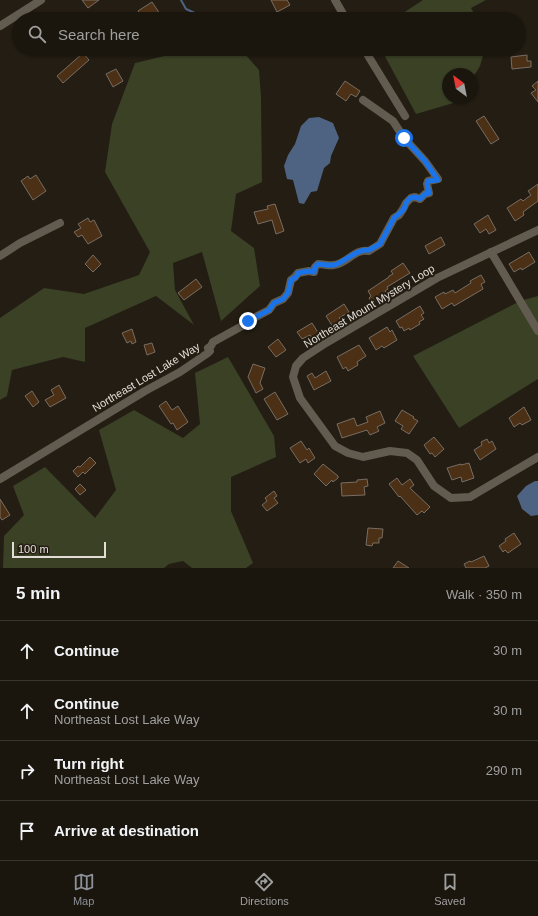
<!DOCTYPE html>
<meta charset="utf-8">
<style>
body{margin:0;font-family:Arial,sans-serif;background:#27231c;color:#f1f3f6}
.compass{position:absolute;left:442px;top:68px;width:36px;height:36px;border-radius:50%;background:#1a160e;box-shadow:0 1px 3px #0004;rotate:328deg}
.scale{position:absolute;left:12px;bottom:10px;width:94px;box-sizing:border-box;padding-left:4px;border:2px solid #e2ded7;border-top:0;font-size:11px;line-height:14px;white-space:nowrap;color:#e2ded7;-webkit-text-stroke:3px #231d13;paint-order:stroke}
.stop{position:absolute;width:12px;height:12px;margin:-9px;border:3px solid #1a73e8;border-radius:50%;background:#fff}
.stop.end{background:#1a73e8;border-color:#fff;box-shadow:0 1px 4px #0008}
.list{margin:0;padding:0;list-style:none}
h2{display:flex;justify-content:space-between;align-items:center;height:52px;margin:0;padding:0 16px;font-size:17px}
h2 small{font-size:13px;font-weight:400;color:#9f9f9e}
.list li{display:grid;grid-template-columns:26px 1fr auto;gap:12px;align-items:center;box-sizing:border-box;height:60px;padding:0 16px;border-top:1px solid #38352e}
.list b{display:block;font-size:15px;white-space:nowrap}
.list p{margin:0;font-size:13px;white-space:nowrap;color:#9f9f9e}
.list em{font-size:13px;font-style:normal;color:#9f9f9e}
.icon{flex:none;width:22px;height:22px;fill:none;stroke:currentColor;stroke-width:2;stroke-linecap:round;stroke-linejoin:round}
.map{position:relative;flex:none;width:538px;height:568px;overflow:hidden}
.search{position:absolute;background:#1a160e;box-shadow:0 1px 3px #0004;left:12px;right:12px;top:12px;height:44px;display:flex;align-items:center;gap:10px;box-sizing:border-box;padding:0 14px;border-radius:22px;color:#9f9f9e;font-size:15px}
.sheet{height:292px;background:#1a160e}
nav{display:flex;justify-content:space-around;align-items:center;box-sizing:border-box;height:56px;border-top:1px solid #38352e;background:#1a160e;font-size:11px;color:#9f9f9e}
nav a{display:grid;justify-items:center;gap:2px}
nav .on{color:#8c9099}
.map>svg:first-child{display:block}
</style>
<div class="map">
<svg width="538" height="568" viewBox="0 0 538 568">
<rect width="100%" height="100%" fill="#231d13"/>
<g fill="#3a4125">
<path d="M423,0H486L471,8L477,19H394Z"/>
<path d="M194,49H243L244,53L259,70L261,97L262,182L236,194L231,231L254,248L260,286L221,321L202,252L173,263L175,290L194,325L156,296L85,328V362L63,357L12,370L7,396L0,400V318L44,288L84,294L139,275L150,252L105,172L112,124L135,63Z"/>
<path d="M381,49H485L480,66L472,79V74H448V98H460L457,102L416,114Z"/>
<path d="M538,296V379L459,428L413,356L520,301Z"/>
<path d="M228,357L274,436L276,457L231,477V511L253,563L246,568H192L183,561L169,564L164,568H3L4,536L24,515L13,486L45,467L95,518L116,490L99,430L134,410L183,438L200,424L195,373Z"/>
</g>
<g fill="#4e6382">
<path d="M319,117L333,123L339,138L331,156L330,163L324,168L317,191L311,192L304,204L299,203L293,180L287,179L284,166L288,155L295,144L301,126L309,118Z"/>
<path d="M535,481H538V515L531,516L522,509L517,496L526,486Z"/>
</g>
<g fill="none" stroke-linecap="round" stroke-linejoin="round">
<path stroke="#4e6382" stroke-width="2" d="M181,0L186,9L208,19"/>
</g>
<g fill="#4b3015" stroke="#786d63">
<path d="M82,0H99L88,8Z"/>
<path d="M271,0H287L290,5L277,12Z"/>
<path d="M152,2L160,14L153,19H143L138,11Z"/>
<path d="M83,53L89,60L63,83L57,76Z"/>
<path d="M527,55V61H531V67L512,69L511,57Z"/>
<path d="M116,69L123,81L113,87L106,74Z"/>
<path d="M345,81L360,91L356,97L351,94L346,101L336,94Z"/>
<path d="M538,81V102L531,93L536,90L532,86Z"/>
<path d="M484,116L499,139L491,144L476,121Z"/>
<path d="M36,175L46,191L33,200L21,181L28,176L30,179Z"/>
<path d="M538,184V201L523,212L524,215L515,221L507,208L521,199L523,201L531,195L528,191Z"/>
<path d="M275,204L284,231L276,234L272,220L258,224L254,212L268,209L267,206Z"/>
<path d="M488,215L496,230L489,234L486,229L480,233L474,224Z"/>
<path d="M88,218L90,222L94,220L102,236L88,244L82,235L78,237L74,232L81,228L78,224Z"/>
<path d="M441,237L445,245L429,254L425,246Z"/>
<path d="M529,252L535,262L522,270L521,268L514,272L509,264Z"/>
<path d="M93,255L101,264L93,272L85,264Z"/>
<path d="M403,263L410,273L387,287L388,289L385,291L387,293L372,303L369,298L371,296L368,291L389,277V276L393,274L391,271Z"/>
<path d="M481,275L485,282L481,284L483,289L454,306L452,303L442,309L435,297L444,292L445,294L453,290L455,293L471,283L470,281Z"/>
<path d="M196,279L202,287L184,300L178,293Z"/>
<path d="M344,304L349,312L339,318L342,321L333,327L326,316Z"/>
<path d="M420,306L424,313L421,315L424,319L419,322L420,324L410,330L409,328L404,331L402,327L400,328L396,321Z"/>
<path d="M312,323L319,334L312,338L310,335L302,339L297,332Z"/>
<path d="M387,327L390,332L392,330L397,340L384,348L382,346L376,350L369,338Z"/>
<path d="M132,329L136,342L132,344L131,341L127,343L122,333Z"/>
<path d="M278,339L286,350L276,357L268,347Z"/>
<path d="M152,343L155,352L147,355L144,345Z"/>
<path d="M359,345L366,356L357,362L358,365L348,371L346,367L343,369L337,357Z"/>
<path d="M253,364L265,368L260,383L263,389L256,393L248,377Z"/>
<path d="M326,371L331,381L314,390L307,376L312,373L315,378Z"/>
<path d="M59,385L66,398L50,407L45,400L54,395L51,390Z"/>
<path d="M32,391L39,402L33,407L25,396Z"/>
<path d="M275,392L288,414L277,420L264,399Z"/>
<path d="M166,401L172,410L178,406L188,422L177,430L173,423L171,424L159,406Z"/>
<path d="M524,407L531,420L522,425L520,423L514,427L509,418Z"/>
<path d="M402,410L414,417L413,418L418,421L409,434L401,429L403,426L395,421Z"/>
<path d="M380,411L385,423L377,427L379,431L370,435L367,430L342,438L337,424L354,418L357,426L368,422L366,417Z"/>
<path d="M434,437L444,449L435,457L432,453L430,454L424,445Z"/>
<path d="M487,439L489,443L492,441L496,449L480,460L474,450L482,445L481,442Z"/>
<path d="M301,441L307,450L309,448L315,458L308,463L306,459L300,463L290,448Z"/>
<path d="M90,457L96,463L85,474L83,472L78,477L73,471L78,466L80,467Z"/>
<path d="M469,463L474,478L462,482L461,477L452,480L447,468L461,464V465Z"/>
<path d="M323,464L338,476V478L333,482L332,480L326,486L314,474Z"/>
<path d="M397,478L402,485L410,479L414,485L410,488L430,507L424,513L422,511L417,515L400,496L399,497L389,484Z"/>
<path d="M367,479L368,486L364,487L365,495L342,496L341,483L357,482V480Z"/>
<path d="M80,484L86,490L80,495L75,489Z"/>
<path d="M274,491L277,496L274,498L278,503L267,511L262,505L267,501L265,498Z"/>
<path d="M0,499L10,515L2,520L0,517Z"/>
<path d="M368,528L383,529L382,538H379V543H373L372,546L366,545Z"/>
<path d="M514,533L521,544L508,553L505,550L503,552L499,546L506,541L505,539Z"/>
<path d="M484,556L489,566L485,568H466L464,564L470,561L471,562Z"/>
<path d="M398,561L409,568H393Z"/>
</g>
<g fill="none" stroke-linecap="round" stroke-linejoin="round">
<g stroke="#625c50" stroke-width="8">
<path d="M335,0L346,19"/>
<path d="M0,26L41,0"/>
<path d="M364,49L405,116"/>
<path d="M538,230L437,278L326,343L303,358L296,366L293,377L300,398L335,446L348,453L363,457L390,451L407,453L417,460L434,486L451,498L470,497L538,457"/>
<path d="M491,252L538,331"/>
<path d="M0,256L20,243L60,223"/>
<path d="M0,479L145,391L180,372L208,353L210,351L208,348L211,346L213,342L242,326L250,320L269,310L274,303L283,299L288,293L291,280L295,277L298,273L309,271L314,272L315,267L318,264C324,264 329,266 334,265C347,264 355,248 369,251L380,244L394,218L399,215L403,209L406,203L411,198L415,197L420,199L425,194L429,193L427,184L428,181L438,179L425,161L404,138L393,121L363,100"/>
</g>
</g>
<g fill="none" stroke-linecap="round" stroke-linejoin="round">
<path stroke="#1a73e8" stroke-width="5" d="M248,321L269,310L274,303L283,299L288,293L291,280L296,277L298,273L309,271L314,272L315,267L318,264C325,264 331,267 337,264C347,260 357,249 369,250L380,244L394,218L399,214L404,209L406,203L410,198L416,197L420,199L425,194L429,193L427,184L428,181L438,180L425,161L404,138"/>
</g>
<g text-anchor="middle" stroke-width="4" stroke-linejoin="round" paint-order="stroke">
<g font-size="11" fill="#e2ded7" stroke="#231d13">
<text transform="translate(369 306) rotate(-31)" y="4">Northeast Mount Mystery Loop</text>
<text transform="translate(146 377) rotate(-31)" y="4">Northeast Lost Lake Way</text>
</g>
</g>
</svg>
<svg class="compass" viewBox="-18 -18 36 36"><path d="M0-13l5 13h-10z" fill="#e53935"/><path d="M0 13l5-13h-10z" fill="#9f9f9e"/></svg>
<div class="scale">100 m</div>
<div class="stop" style="left:404px;top:138px"></div>
<div class="stop end" style="left:248px;top:321px"></div>
<div class="search"><svg class="icon" aria-label="search" viewBox="0 0 24 24"><circle cx="10" cy="10" r="6"/><path d="M15 15l6 6"/></svg>Search here</div>
</div>
<section class="sheet">
<h2>5 min<small>Walk · 350 m</small></h2>
<ul class="list">
<li><svg class="icon" aria-label="ahead" viewBox="0 0 24 24"><path d="M12 20V5M6 11l6-6 6 6"/></svg><div><b>Continue</b></div><em>30 m</em></li>
<li><svg class="icon" aria-label="ahead" viewBox="0 0 24 24"><path d="M12 20V5M6 11l6-6 6 6"/></svg><div><b>Continue</b><p>Northeast Lost Lake Way</p></div><em>30 m</em></li>
<li><svg class="icon" aria-label="right" viewBox="0 0 24 24"><path d="M7 20v-9h11M14 6l5 5-5 5"/></svg><div><b>Turn right</b><p>Northeast Lost Lake Way</p></div><em>290 m</em></li>
<li><svg class="icon" aria-label="arrive" viewBox="0 0 24 24"><path d="M6 21V4h12l-3 4 3 4H6"/></svg><div><b>Arrive at destination</b></div></li>
</ul>
</section>
<nav>
<a class="on"><svg class="icon" aria-label="map" viewBox="0 0 24 24"><path d="M3 6l6-2 6 2 6-2v14l-6 2-6-2-6 2zM9 4v14M15 6v14"/></svg>Map</a>
<a><svg class="icon" aria-label="directions" viewBox="0 0 24 24"><path d="M12 3l9 9-9 9-9-9zM9 14v-3h6M13 9l2 2-2 2"/></svg>Directions</a>
<a><svg class="icon" aria-label="saved" viewBox="0 0 24 24"><path d="M7 4h10v16l-5-4-5 4z"/></svg>Saved</a>
</nav>
